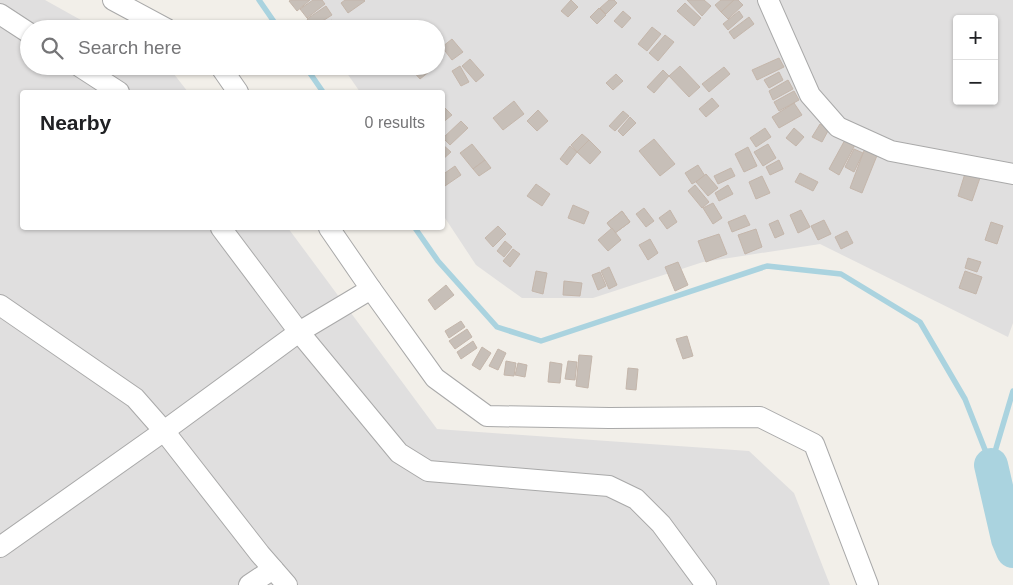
<!DOCTYPE html>
<meta charset="utf-8">
<style>
body{margin:0;font-family:Helvetica,sans-serif;background:#f6f6f6;color:#202124}
.controls{position:absolute;right:15px;top:15px;display:grid;overflow:hidden;border-radius:5px;box-shadow:0 1px 4px #0004}
.controls button{width:45px;height:45px;display:grid;place-items:center;padding:0;border:0;border-bottom:1px solid #e0e0e0;background:#fff;color:#202124;font:25px sans-serif}
.list{margin:0;padding:0;list-style:none}
h2{display:flex;justify-content:space-between;align-items:center;height:65px;margin:0;padding:0 20px;font-size:21px}
h2 small{font-size:16px;font-weight:400;color:#757577}
.icon{flex:none;width:28px;height:28px;fill:none;stroke:currentColor;stroke-width:2;stroke-linecap:round;stroke-linejoin:round}
.map{position:relative;flex:none;width:1013px;height:585px;overflow:hidden}
.search{position:absolute;background:#fff;box-shadow:0 1px 4px #0004;left:20px;top:20px;width:425px;height:55px;display:flex;align-items:center;gap:12px;box-sizing:border-box;padding:0 18px;border-radius:28px;color:#757577;font-size:19px}
.panel{position:absolute;background:#fff;box-shadow:0 1px 4px #0004;left:20px;top:90px;width:425px;height:140px;border-radius:5px}
.map>svg:first-child{display:block}
</style>
<div class="map">
<svg width="1013" height="585" viewBox="0 0 1013 585">
<rect width="100%" height="100%" fill="#f2efe9"/>
<g fill="#e0dfdf" fill-rule="evenodd">
<path d="M0,0H45L97,29H29V66H165L170,69L188,92H22V228H288L437,429L749,451L794,493L830,585H0Z"/>
<path d="M297,0H1013V323L1008,337L820,244L703,262L593,298H522L476,265L443,215L442,92H360L342,66H436V29H317ZM957,19H994V101H957Z"/>
</g>
<g fill="none" stroke-linecap="round" stroke-linejoin="round">
<g stroke="#aad3df" stroke-width="5.5">
<path d="M259,0L279,29"/>
<path d="M305,66L323,92"/>
<path d="M415,228L438,261L497,327L541,341L767,266L841,274L920,322L965,399L991,465"/>
<path d="M991,465L1013,391"/>
</g>
<path stroke="#aad3df" stroke-width="34" d="M991,465L1008,539L1013,551"/>
</g>
<g fill="#c7bfb8" stroke="#c4b6ab">
<path d="M291,0H310L297,11L289,1Z"/>
<path d="M313,0H322L325,4L307,18L300,9Z"/>
<path d="M345,0H364L365,1L348,13L341,3Z"/>
<path d="M571,0L578,7L568,17L561,11Z"/>
<path d="M609,0H614L617,3L606,14L600,8Z"/>
<path d="M687,0H704L711,6L702,16Z"/>
<path d="M721,0H734L721,12L715,5Z"/>
<path d="M734,0H738L743,5L728,19L721,12Z"/>
<path d="M685,3L701,18L694,26L677,11Z"/>
<path d="M326,6L332,15L313,27L307,19Z"/>
<path d="M599,8L606,15L597,24L590,17Z"/>
<path d="M623,11L631,18L622,28L614,21Z"/>
<path d="M739,11L743,17L728,30L723,24Z"/>
<path d="M749,17L754,24L734,39L729,32Z"/>
<path d="M332,20L337,27L334,29H319Z"/>
<path d="M652,27L661,34L647,51L638,44Z"/>
<path d="M665,35L674,42L658,61L649,53Z"/>
<path d="M452,39L463,52L452,60L442,47Z"/>
<path d="M436,58L440,63L420,79L412,70L417,66H436Z"/>
<path d="M779,58L784,67L757,80L752,70Z"/>
<path d="M470,59L484,75L476,82L462,66Z"/>
<path d="M460,66L469,82L461,86L452,71Z"/>
<path d="M680,66L700,87L689,97L669,76Z"/>
<path d="M724,67L730,74L709,92L702,84Z"/>
<path d="M663,70L669,76L654,93L647,87Z"/>
<path d="M779,72L783,80L769,88L764,80Z"/>
<path d="M616,74L623,81L613,90L606,83Z"/>
<path d="M788,80L793,89L773,100L769,91Z"/>
<path d="M794,91L799,100L779,111L774,102Z"/>
<path d="M712,98L719,106L706,117L699,109Z"/>
<path d="M514,101L524,114L503,130L493,118Z"/>
<path d="M794,103L802,115L779,128L772,117Z"/>
<path d="M445,108L452,115L442,123V110Z"/>
<path d="M538,110L548,121L537,131L527,121Z"/>
<path d="M623,111L629,116L615,131L609,126Z"/>
<path d="M630,117L636,123L623,136L618,131Z"/>
<path d="M461,121L468,128L450,145L443,138Z"/>
<path d="M820,124L829,129L822,142L812,137Z"/>
<path d="M765,128L771,137L756,147L750,138Z"/>
<path d="M794,128L804,137L796,146L786,138Z"/>
<path d="M582,134L589,140L577,152L571,145Z"/>
<path d="M846,138L856,143L839,175L829,169Z"/>
<path d="M654,139L675,164L660,176L639,151Z"/>
<path d="M589,140L601,152L590,164L577,152Z"/>
<path d="M442,144L451,152L442,160Z"/>
<path d="M472,144L485,160L473,169L460,153Z"/>
<path d="M768,144L776,158L763,166L754,152Z"/>
<path d="M570,146L577,152L567,165L560,159Z"/>
<path d="M748,147L757,166L744,172L735,154Z"/>
<path d="M865,148L878,153L862,193L850,188Z"/>
<path d="M854,149L863,153L854,172L845,167Z"/>
<path d="M485,160L491,168L479,176L473,169Z"/>
<path d="M779,160L783,169L770,175L766,167Z"/>
<path d="M698,165L705,176L692,184L685,173Z"/>
<path d="M455,166L461,175L442,188V175Z"/>
<path d="M967,167L982,172L972,201L958,196Z"/>
<path d="M731,168L735,176L718,184L714,176Z"/>
<path d="M800,173L818,182L813,191L795,182Z"/>
<path d="M706,174L718,188L708,196L696,182Z"/>
<path d="M762,176L770,193L756,199L749,182Z"/>
<path d="M536,184L550,194L542,206L527,196Z"/>
<path d="M695,185L709,202L702,208L688,191Z"/>
<path d="M728,185L733,194L719,201L715,193Z"/>
<path d="M713,203L722,218L713,224L703,208Z"/>
<path d="M573,205L589,212L584,224L568,218Z"/>
<path d="M644,208L654,221L646,227L636,214Z"/>
<path d="M670,210L677,222L667,229L659,218Z"/>
<path d="M801,210L810,227L798,233L790,215Z"/>
<path d="M622,211L630,222L615,233L607,223Z"/>
<path d="M622,211L630,222L615,233L607,223Z"/>
<path d="M745,215L750,225L732,232L728,222Z"/>
<path d="M778,220L784,234L775,238L769,224Z"/>
<path d="M824,220L831,234L818,240L811,226Z"/>
<path d="M991,222L1003,226L997,244L985,240Z"/>
<path d="M498,226L506,234L493,247L485,238Z"/>
<path d="M612,228L621,240L608,251L598,240Z"/>
<path d="M756,229L762,247L745,254L738,235Z"/>
<path d="M847,231L853,243L841,249L835,237Z"/>
<path d="M719,234L727,254L706,262L698,241Z"/>
<path d="M650,239L658,253L648,260L639,245Z"/>
<path d="M505,241L512,247L504,257L497,251Z"/>
<path d="M513,249L520,254L510,267L503,261Z"/>
<path d="M968,258L981,262L977,272L965,268Z"/>
<path d="M678,262L688,285L675,291L665,267Z"/>
<path d="M609,267L617,285L609,289L601,271Z"/>
<path d="M536,271L547,273L543,294L532,291Z"/>
<path d="M965,271L982,277L976,294L959,288Z"/>
<path d="M600,272L606,286L598,290L592,275Z"/>
<path d="M564,281L582,283L580,296L563,295Z"/>
<path d="M446,285L454,295L435,310L428,300Z"/>
<path d="M461,321L465,327L449,338L445,331Z"/>
<path d="M467,329L472,337L455,349L449,341Z"/>
<path d="M687,336L693,356L683,359L676,339Z"/>
<path d="M473,341L477,348L461,359L457,352Z"/>
<path d="M482,347L491,353L480,370L472,365Z"/>
<path d="M498,349L506,353L498,370L489,366Z"/>
<path d="M579,355L592,356L588,388L576,386Z"/>
<path d="M506,361L516,363L514,376L504,375Z"/>
<path d="M568,361L577,362L575,380L565,379Z"/>
<path d="M550,362L562,364L560,383L548,382Z"/>
<path d="M518,363L527,365L525,377L515,375Z"/>
<path d="M628,368L638,369L636,390L626,389Z"/>
</g>
<g fill="none" stroke-linecap="round" stroke-linejoin="round">
<defs>
<g id="minor">
<path d="M113,0L167,29"/>
<path d="M768,0L810,95L838,127L891,151L1013,174"/>
<path d="M0,14L29,33"/>
<path d="M79,66L119,92"/>
<path d="M220,66L238,92"/>
<path d="M221,228L299,332L399,453L428,471L609,486L636,499L661,524L706,585"/>
<path d="M329,228L371,289L435,378L487,416L609,418L760,417L814,444L868,585"/>
<path d="M0,305L135,398L164,431L260,554L287,585"/>
<path d="M0,547L164,431L299,332L371,289"/>
<path d="M249,585L273,569"/>
</g>
</defs>
<use href="#minor" stroke="#a9a9a9" stroke-width="22"/>
<use href="#minor" stroke="#fff" stroke-width="20"/>
</g>
</svg>
<div class="controls">
<button>+</button>
<button>−</button>
</div>
<div class="search"><svg class="icon" aria-label="search" viewBox="0 0 24 24"><circle cx="10" cy="10" r="6"/><path d="M15 15l6 6"/></svg>Search here</div>
<section class="panel">
<h2>Nearby<small>0 results</small></h2>
<ul class="list">
</ul>
</section>
</div>
